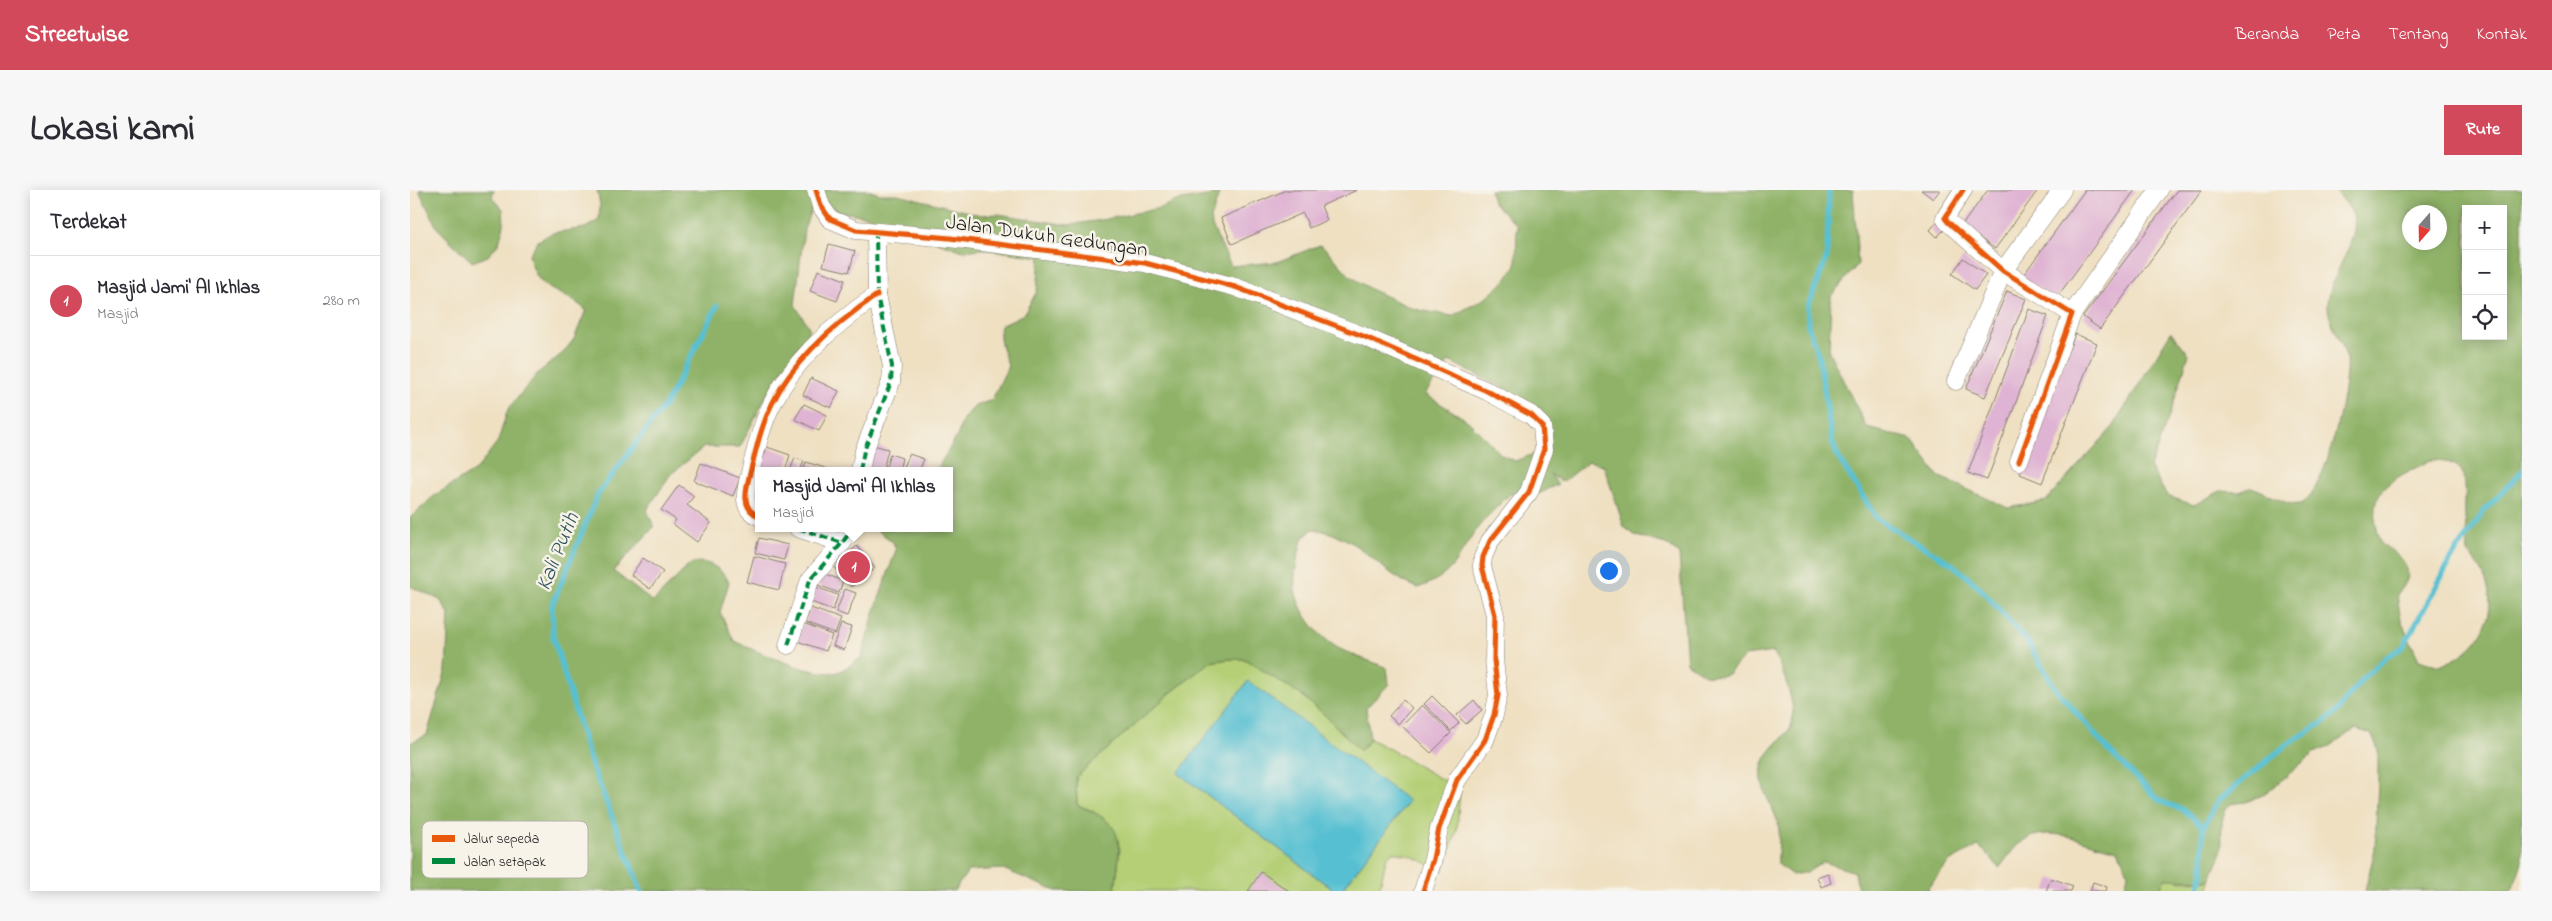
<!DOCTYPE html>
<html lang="id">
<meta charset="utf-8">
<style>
body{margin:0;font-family:"Indie Flower",sans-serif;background:#f7f7f7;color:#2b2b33}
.controls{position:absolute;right:15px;top:15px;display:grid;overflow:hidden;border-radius:0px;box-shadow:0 2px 12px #0003}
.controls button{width:45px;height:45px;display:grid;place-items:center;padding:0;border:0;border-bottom:1px solid #e1e1e2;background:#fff;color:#2b2b33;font:25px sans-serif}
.compass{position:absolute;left:1992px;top:15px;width:45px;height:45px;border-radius:50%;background:#fff;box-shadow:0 2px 12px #0003;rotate:200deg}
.you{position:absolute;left:1198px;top:380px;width:18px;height:18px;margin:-12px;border:4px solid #fff;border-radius:50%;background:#1a73e8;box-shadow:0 0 0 8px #1a73e833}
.badge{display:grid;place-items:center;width:32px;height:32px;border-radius:50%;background:#d1495b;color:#fff;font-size:16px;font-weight:700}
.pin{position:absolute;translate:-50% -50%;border:2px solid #fff;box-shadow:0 1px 5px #0006}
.popup{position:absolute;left:345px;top:277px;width:198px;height:65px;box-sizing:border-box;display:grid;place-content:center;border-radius:0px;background:#fff;filter:drop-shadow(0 1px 4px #0005);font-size:16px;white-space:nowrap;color:#7c7c81}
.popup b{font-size:19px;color:#2b2b33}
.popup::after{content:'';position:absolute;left:50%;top:100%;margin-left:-10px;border:10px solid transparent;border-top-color:#fff}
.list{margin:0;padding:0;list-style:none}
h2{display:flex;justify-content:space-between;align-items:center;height:65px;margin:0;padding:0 20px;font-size:21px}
h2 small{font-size:16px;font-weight:400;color:#7c7c81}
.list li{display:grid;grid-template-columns:32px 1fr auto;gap:15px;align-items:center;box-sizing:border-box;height:90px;padding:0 20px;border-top:1px solid #e1e1e2}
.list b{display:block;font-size:19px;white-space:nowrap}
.list p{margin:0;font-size:16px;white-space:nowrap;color:#7c7c81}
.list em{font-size:16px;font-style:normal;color:#7c7c81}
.icon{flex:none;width:28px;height:28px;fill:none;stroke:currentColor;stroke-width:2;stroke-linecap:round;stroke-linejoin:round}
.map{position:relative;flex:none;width:2112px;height:701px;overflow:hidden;border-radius:0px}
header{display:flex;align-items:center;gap:30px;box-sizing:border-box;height:70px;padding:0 25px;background:#d1495b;color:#fff}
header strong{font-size:24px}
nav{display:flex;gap:28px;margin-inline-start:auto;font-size:18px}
.intro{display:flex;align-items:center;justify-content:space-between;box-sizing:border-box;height:120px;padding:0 30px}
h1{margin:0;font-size:35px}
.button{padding:12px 22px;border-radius:0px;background:#d1495b;color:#fff;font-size:18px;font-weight:700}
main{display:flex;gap:30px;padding:0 30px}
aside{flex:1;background:#fff;border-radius:0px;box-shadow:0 2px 12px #0003}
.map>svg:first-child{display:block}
</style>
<header>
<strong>Streetwise</strong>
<nav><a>Beranda</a><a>Peta</a><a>Tentang</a><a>Kontak</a></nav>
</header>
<div class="intro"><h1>Lokasi kami</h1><a class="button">Rute</a></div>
<main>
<aside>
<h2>Terdekat<small></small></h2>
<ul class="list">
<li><span class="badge">1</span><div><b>Masjid Jami' Al Ikhlas</b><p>Masjid</p></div><em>280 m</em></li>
</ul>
</aside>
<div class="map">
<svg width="2112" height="701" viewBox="0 0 2112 701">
<rect width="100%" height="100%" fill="#f7f3e8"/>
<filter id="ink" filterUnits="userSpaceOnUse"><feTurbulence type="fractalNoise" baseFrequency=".02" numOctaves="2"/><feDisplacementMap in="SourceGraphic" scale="10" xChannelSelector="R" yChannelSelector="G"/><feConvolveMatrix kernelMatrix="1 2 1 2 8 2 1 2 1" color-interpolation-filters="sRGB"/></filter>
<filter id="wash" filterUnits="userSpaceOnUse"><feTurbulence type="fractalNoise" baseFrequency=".0096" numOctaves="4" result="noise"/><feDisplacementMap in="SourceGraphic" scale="20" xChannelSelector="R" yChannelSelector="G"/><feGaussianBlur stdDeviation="1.12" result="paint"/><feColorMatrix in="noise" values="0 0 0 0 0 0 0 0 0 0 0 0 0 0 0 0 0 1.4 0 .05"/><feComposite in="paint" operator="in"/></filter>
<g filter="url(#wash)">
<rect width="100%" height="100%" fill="#efe0c2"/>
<g fill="#b4cf76" stroke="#687649">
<path d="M819,469H835L891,505L916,526L950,561L960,549C992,564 1019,584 1050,599L1047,640L1033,681L999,665L982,662L976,669L969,701H931L999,611L768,583L925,701H705L710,658L683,621L667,615L666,587L758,505L800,472Z"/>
<path d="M1764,688L1771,691L1800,690L1799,701H1748L1755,689Z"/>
</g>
<g fill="#8fb267" stroke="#566742" fill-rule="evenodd">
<path d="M9,0H84L82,7L93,19L94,35L89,53L78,66L62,72L27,38Z"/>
<path d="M187,0H457L470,4H487L571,25L588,24L658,35L692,30L750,18L766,11L809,4L801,28L802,36L821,76L867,72L910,55L917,60L939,85L960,99L1004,119L1042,126L1076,108L1096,90L1106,75L1107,35L1083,12L1080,0H1443L1448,74L1421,106L1419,162L1457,238L1501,249L1528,286L1598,318L1636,311L1703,237L1761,142L1779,164L1762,218L1740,277L1757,306L1784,315L1810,301L1830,302L1840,297C1856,300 1880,320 1892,313C1917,299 1939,196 1936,168C1933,150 1919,135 1918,118C1916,87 1952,51 1943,25C1939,16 1931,7 1925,0H2112V672L2102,701H1955L1965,659L1968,591V559L1961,544L1946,539L1919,557L1904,563L1855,604L1836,612L1820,614C1807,629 1814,646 1811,664C1809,672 1803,682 1800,690L1755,689L1748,701H1715L1718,682L1708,660C1678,654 1636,631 1609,654C1602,660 1595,671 1589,678L1580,666L1568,656L1539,672L1518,698L1519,701H1448L1445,682L1413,672L1398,682L1382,685L1368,674C1367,663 1370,651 1369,640C1367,619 1348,601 1352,578C1355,562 1368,554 1378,541C1392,524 1372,480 1364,462L1335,466L1318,484L1311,486L1295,485L1277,473L1269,364L1256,354L1226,346L1214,337L1194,276L1179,271L1152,292L1140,284L1148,294L1131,303L1100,304C1090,314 1079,324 1070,335C1046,364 1050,383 1008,398C964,381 955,347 903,339L892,349C889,364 883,383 885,399C889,423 909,448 930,459C945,467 962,471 977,478L979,494L956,518L960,549L950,561L916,526L891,505L835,469H819L800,472L758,505L666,587L667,615C719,634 710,653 705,701H646L593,679L558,681L544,701H0V553L17,545L36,480L39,424L30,410L0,396V328L24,306L67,279L88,251L98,219L129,182L153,163L164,149L176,120C149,96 127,106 119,64L128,51L142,43L175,38L189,30L190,14ZM402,17L456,26L553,61L573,59L630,67L627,101L614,124L591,135C587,150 594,162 598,176L582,210L565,216L553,229L548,244L526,281H539V338H464L483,352L486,360L465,420L451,468C444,472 436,479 428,482C405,488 345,461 324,451L310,422L319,392C312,378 295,368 280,374L243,412L203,381L244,337L237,320L260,285L294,257H330L360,199L400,139L385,115L394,39ZM2056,19H2093V146H2056ZM2000,22H2030V52H2000ZM1039,171L1097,200L1123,217L1140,258L1105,271L1092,265L1058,231L1015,204ZM2024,270C2056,273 2056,284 2055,312C2054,328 2057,346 2058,363C2087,392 2088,437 2054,463C2047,469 2038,472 2030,476L2009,470L1991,431L1987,405C1989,400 1993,397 1996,392C2004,376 1983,360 1971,354C1959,315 1962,300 1999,281C2008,277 2015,272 2024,270Z"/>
</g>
<path fill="#56c0d2" stroke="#396e77" d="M838,491L999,611L931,701H925L768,583Z"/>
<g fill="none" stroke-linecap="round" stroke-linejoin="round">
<g stroke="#56c0d2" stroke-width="5.5">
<path d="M1419,0L1417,67L1398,116V136L1409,167L1422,251L1428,267L1467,329L1542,374L1569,397L1617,451L1645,498L1699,561L1750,611L1774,620L1793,637"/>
<path d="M1793,637L1809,610L1875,556L1923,526L1954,487L1978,466L1993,457L2043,366L2074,321L2112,281"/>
<path d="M231,701L179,568L143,446L142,415L188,304L257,212L307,116"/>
<path d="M1788,701L1793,681V637"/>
</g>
</g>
<g id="blocks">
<g fill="#dfb3d3">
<path d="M876,0H947L911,16L917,30L899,38L893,23L822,54L811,28Z"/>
<path d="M1511,0H1530L1523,9Z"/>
<path d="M1578,0H1628L1585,59L1552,35Z"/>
<path d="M1675,0H1725L1645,110L1612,87Z"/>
<path d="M1767,0H1792L1690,139L1673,127Z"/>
<path d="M1527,32L1535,39L1527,47L1520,40Z"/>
<path d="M419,54L445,61L439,82L413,76Z"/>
<path d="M1553,68L1576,85L1565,100L1542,84Z"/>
<path d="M408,80L435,90L427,111L400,101Z"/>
<path d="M1597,101L1616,109L1575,207L1556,199Z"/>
<path d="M1619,119L1638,126L1577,290L1558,283Z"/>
<path d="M1665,144L1687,153L1632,293L1610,284Z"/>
<path d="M401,188L429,201L421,218L393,205Z"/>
<path d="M394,214L417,225L409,241L385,229Z"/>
<path d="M463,255L478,259L473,281H456Z"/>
<path d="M357,257L380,265L375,281H349V292L345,290Z"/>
<path d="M480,264L492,268L489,281H475Z"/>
<path d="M499,264L514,269L509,281H493Z"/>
<path d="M385,268L394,271L390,281H380Z"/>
<path d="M396,272L418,279L417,281H393Z"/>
<path d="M291,273L330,288L323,306L284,291Z"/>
<path d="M269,295L284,306L277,315L301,333L287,352L263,334L266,330L251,320Z"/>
<path d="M349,348L378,355L374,370L345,363Z"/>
<path d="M447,356L465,378L441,397L423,376Z"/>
<path d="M344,366L375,374L369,400L337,392Z"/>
<path d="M233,368L253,382L240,399L221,385Z"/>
<path d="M413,383L433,391L429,403L408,395Z"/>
<path d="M403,396L428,405L423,420L398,411Z"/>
<path d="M435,399L446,403L437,426L426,422Z"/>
<path d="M401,418L431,429L425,444L395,433Z"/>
<path d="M393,434L422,445L416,461L387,451Z"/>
<path d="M431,434L442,437L434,460L423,456Z"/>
<path d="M1022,506L1049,533L1041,541L1014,514Z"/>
<path d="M993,510L1002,518L988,534L979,526Z"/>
<path d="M1064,510L1072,520L1056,534L1047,525Z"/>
<path d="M1012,515L1041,543L1021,563L992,536Z"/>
<path d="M851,682L879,701H838Z"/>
<path d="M1418,683L1421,693L1411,697L1407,687Z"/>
<path d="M1641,688L1663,696L1661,701H1636Z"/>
<path d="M1683,692L1697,697L1696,701H1680Z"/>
</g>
</g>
</g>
<g filter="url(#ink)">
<use href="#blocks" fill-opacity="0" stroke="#867e6f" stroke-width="1"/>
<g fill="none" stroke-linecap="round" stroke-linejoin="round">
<defs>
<g id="street">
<path d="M406,0L411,16L420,29L446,40L540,48L735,73L825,97L953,146L1077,201L1121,225L1132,236L1134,259L1119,302L1080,351L1073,367L1072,376L1085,425L1084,470L1088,505L1084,525L1075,550L1047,590L1029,639L1023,669L1013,701"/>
<path d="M1553,0L1535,28L1538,32L1593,81L1662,124L1609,271"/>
<path d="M1662,124L1749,0"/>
<path d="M1546,191L1593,81L1652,0"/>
<path d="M450,281L454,261L481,192L482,176L467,105L466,42"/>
<path d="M349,326C330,319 336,299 340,283C346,260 351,236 362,214C384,169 426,133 467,105"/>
<path d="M388,338L432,353L443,338"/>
<path d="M378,455L400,390L432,353"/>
</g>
</defs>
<use href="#street" stroke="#867e6f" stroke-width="19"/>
<use href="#street" stroke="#fff" stroke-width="18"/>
<g stroke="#00873e" stroke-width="4" stroke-dasharray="8 4" stroke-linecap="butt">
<path d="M450,281L454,261L481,192L482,176L467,105L466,42"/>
<path d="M388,338L432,353L443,338"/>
<path d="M378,455L400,390L432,353"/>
</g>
<defs>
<g id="cycleway">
<path d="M406,0L411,16L420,29L446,40L540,48L735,73L825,97L953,146L1077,201L1121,225L1132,236L1134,259L1119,302L1080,351L1073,367L1072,376L1085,425L1084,470L1088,505L1084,525L1075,550L1047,590L1029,639L1023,669L1013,701"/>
<path d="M1553,0L1535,28L1538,32L1593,81L1662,124L1609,271"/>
<path d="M349,326C330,319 336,299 340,283C346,260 351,236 362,214C384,169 426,133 467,105"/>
</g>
</defs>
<use href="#cycleway" stroke="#f7f3e8" stroke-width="8"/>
<use href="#cycleway" stroke="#e8590c" stroke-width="5"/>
</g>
</g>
<g text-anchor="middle" stroke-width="5" stroke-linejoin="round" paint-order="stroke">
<g font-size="21" fill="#1c1c1c" stroke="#f7f3e8">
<text transform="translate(637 45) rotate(8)" y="7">Jalan Dukuh Gedungan</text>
</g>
<g font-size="22" font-style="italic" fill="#30555c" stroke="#f7f3e8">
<text transform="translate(146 361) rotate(-68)" y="8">Kali Putih</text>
</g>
</g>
<rect x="12" y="631" width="166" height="57" rx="8" fill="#f7f3e8" stroke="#b5b2ab" stroke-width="1"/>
<rect x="22" y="645" width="23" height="7" fill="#e8590c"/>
<rect x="22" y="668" width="23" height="6" fill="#00873e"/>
<g font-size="14" fill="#1c1c1c">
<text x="54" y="653">Jalur sepeda</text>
<text x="54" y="676">Jalan setapak</text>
</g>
</svg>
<div class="controls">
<button>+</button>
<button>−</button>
<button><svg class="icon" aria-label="locate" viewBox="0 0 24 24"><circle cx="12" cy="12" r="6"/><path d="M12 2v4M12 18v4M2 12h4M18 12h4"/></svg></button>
</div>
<svg class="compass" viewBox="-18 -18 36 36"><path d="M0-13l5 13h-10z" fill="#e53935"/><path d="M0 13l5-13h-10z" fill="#7c7c81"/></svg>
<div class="you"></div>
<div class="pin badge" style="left:444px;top:377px">1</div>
<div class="popup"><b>Masjid Jami' Al Ikhlas</b>Masjid</div>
</div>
</main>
